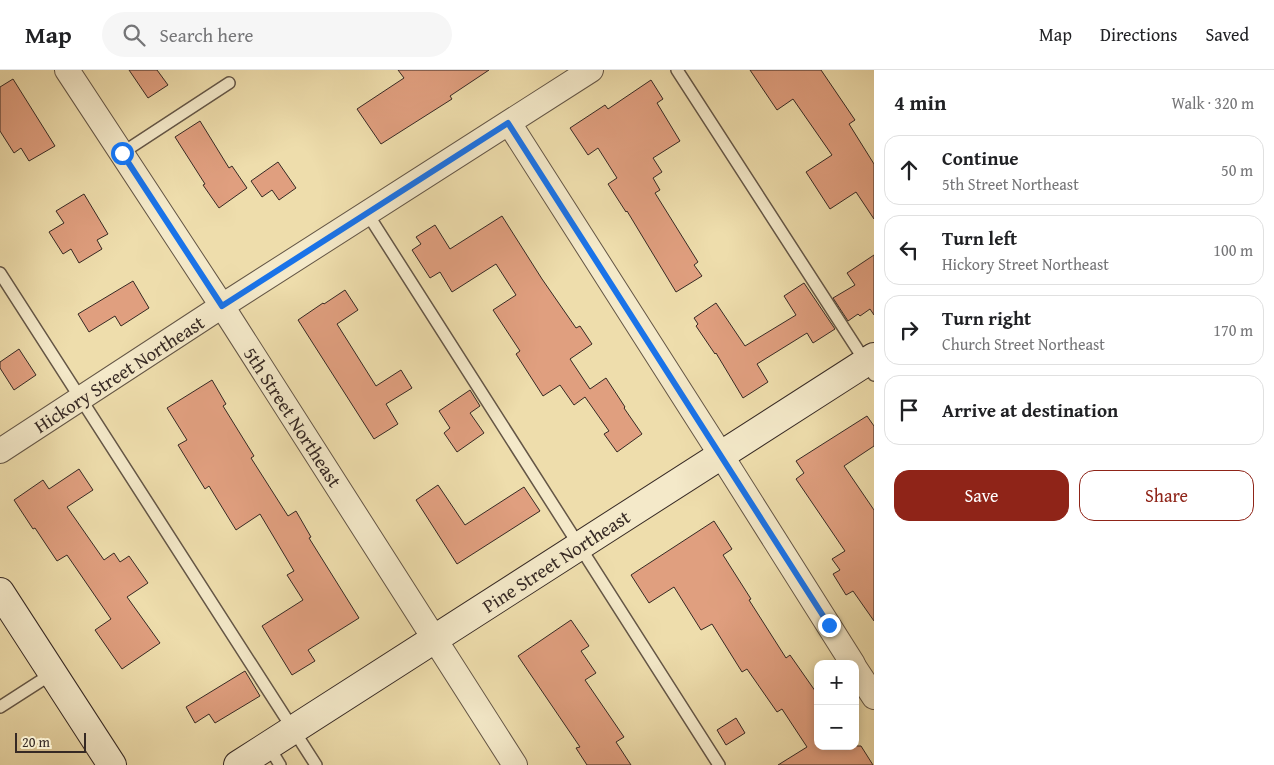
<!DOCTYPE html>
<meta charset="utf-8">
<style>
body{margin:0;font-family:"Gentium Book Plus",serif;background:#f6f6f6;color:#202124}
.controls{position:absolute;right:15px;bottom:15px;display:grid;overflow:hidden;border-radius:10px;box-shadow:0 2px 8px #0003}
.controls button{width:45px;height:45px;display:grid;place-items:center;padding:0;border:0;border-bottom:1px solid #e0e0e0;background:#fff;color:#202124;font:25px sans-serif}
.scale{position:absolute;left:15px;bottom:12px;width:71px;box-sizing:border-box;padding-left:5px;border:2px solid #362924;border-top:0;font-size:14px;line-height:18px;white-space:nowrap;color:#362924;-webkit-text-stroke:4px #f4e9c9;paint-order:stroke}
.stop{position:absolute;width:15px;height:15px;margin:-11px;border:4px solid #1a73e8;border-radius:50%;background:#fff}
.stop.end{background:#1a73e8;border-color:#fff;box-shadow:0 1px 5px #0008}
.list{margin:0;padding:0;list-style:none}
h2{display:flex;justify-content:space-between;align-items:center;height:65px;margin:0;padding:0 20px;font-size:21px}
h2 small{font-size:16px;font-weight:400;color:#757577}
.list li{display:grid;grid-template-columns:32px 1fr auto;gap:15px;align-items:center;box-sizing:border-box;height:70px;margin:0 10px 10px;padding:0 10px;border:1px solid #e0e0e0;border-radius:15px}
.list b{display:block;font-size:19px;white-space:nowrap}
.list p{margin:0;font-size:16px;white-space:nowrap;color:#757577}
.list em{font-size:16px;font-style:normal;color:#757577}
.actions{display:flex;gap:10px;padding:15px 20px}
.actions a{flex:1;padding:11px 0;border:1px solid #8f2418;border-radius:15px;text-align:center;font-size:18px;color:#8f2418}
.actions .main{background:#8f2418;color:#fff}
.icon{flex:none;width:28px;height:28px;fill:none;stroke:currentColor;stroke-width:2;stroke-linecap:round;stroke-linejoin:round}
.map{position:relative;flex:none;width:874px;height:695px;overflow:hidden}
header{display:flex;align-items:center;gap:30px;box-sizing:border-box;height:70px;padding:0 25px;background:#fff;border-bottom:1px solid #e0e0e0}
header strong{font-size:24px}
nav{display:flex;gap:28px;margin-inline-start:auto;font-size:18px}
.search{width:350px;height:45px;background:#f6f6f6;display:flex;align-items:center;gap:12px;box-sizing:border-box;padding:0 18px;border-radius:28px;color:#757577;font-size:19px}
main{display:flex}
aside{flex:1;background:#fff}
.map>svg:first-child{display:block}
</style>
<header>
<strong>Map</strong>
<div class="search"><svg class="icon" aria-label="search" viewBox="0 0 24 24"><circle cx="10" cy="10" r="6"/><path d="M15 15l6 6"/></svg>Search here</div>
<nav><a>Map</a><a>Directions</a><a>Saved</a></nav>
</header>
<main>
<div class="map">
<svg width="874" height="695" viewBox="0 0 874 695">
<rect width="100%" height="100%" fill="#eeddac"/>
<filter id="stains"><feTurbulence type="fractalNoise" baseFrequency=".004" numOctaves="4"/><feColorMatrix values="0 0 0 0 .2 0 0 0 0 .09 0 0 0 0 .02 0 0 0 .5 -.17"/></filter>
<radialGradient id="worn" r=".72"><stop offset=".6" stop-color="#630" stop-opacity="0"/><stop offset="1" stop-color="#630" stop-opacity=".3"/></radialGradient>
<g fill="#e09f7f" stroke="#362924">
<path d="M129,0H157L168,15L148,28Z"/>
<path d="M398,0H489L450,26L452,29L381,74L357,39L404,8Z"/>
<path d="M750,0H821L855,50L849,54L874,94V149L856,122L830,139L806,102L832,85L793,29L777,40Z"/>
<path d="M13,9L55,76L29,91L21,78L14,83L0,61V17Z"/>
<path d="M651,10L663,29L657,33L680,71L653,88L662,102L653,108L660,120L655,123L698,192L694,195L702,206L676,222L627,141L626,142L608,114L617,108L598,78L588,85L570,58L605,35L608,39Z"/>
<path d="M200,51L229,98L232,96L247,118L219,138L203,115L205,114L175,67Z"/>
<path d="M278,92L296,118L279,130L272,120L262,127L251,111Z"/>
<path d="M84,124L108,164L97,170L102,179L79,193L71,179L63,184L49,162L64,153L56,141Z"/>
<path d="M502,146L542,209L576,258L580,256L592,274L570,289L590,319L606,308L625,337L624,338L642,364L617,382L604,364L609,361L585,327L574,335L560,315L543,326L516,284L520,281L493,240L516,225L496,194L452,222L440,202L430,208L412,180L421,174L416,167L435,155L450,179Z"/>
<path d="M874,185V245L870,239L860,246L858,244L848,251L833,228L855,215L847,203Z"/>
<path d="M133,211L149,238L121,256L115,246L89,262L78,244Z"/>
<path d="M804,213L835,259L813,273L807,263L757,294L768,312L743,328L716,283L715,284L696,256L698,254L694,248L716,233L745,276L796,245L784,226Z"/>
<path d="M345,220L358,240L337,254L376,316L401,300L412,318L386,334L398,354L374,369L298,250L323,233L324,234Z"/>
<path d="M19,279L36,305L14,320L0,298V292Z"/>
<path d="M212,310L226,334L223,336L254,386L251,388L288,446L296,441L311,467L309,468L359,548L308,580L315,591L292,605L262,556L303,530L287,505L294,501L260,444L236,460L209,416L205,419L178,375L187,370L167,338Z"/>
<path d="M470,320L480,336L470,343L484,363L457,382L444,363L450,358L439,341Z"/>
<path d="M867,346L874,356V376L844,396L874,440V551L853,521L846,525L833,504L840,500L832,489L845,481L796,409L804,403L796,391Z"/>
<path d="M79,399L93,420L67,437L104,490L114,483L120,492L129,486L148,513L127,527L160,573L122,599L95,560L111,549L67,485L57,491L35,458L33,459L14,430L43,410L49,419Z"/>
<path d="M438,415L465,455L524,417L540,441L457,494L416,430Z"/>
<path d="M714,451L732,479L723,485L751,529L749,530L786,588L790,585L818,625V676H861L873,695H778L807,677L782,639L777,642L747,599L742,602L712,554L701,560L674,517L649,533L631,505Z"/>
<path d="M571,550L589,576L581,581L596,603L585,610L624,667L616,672L631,695H587L576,678L580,677L518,586Z"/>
<path d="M245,601L260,626L215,653L209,644L195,653L186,637Z"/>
<path d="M736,648L745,663L726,675L717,660Z"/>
</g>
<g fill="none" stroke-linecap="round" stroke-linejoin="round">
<defs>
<g id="service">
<path d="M677,0L874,305"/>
<path d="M122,83L229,13"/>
<path d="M367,143L719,695"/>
<path d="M0,203L316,695"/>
<path d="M0,637L53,603"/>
<path d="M268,675L280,695"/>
</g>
<g id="minor">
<path d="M67,0L222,236L515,695"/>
<path d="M509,53L721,385L853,594"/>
<path d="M0,381L222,236L591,0"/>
<path d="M855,598L874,627"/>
</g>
<g id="secondary">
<path d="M0,522L112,695"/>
<path d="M238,695L874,287"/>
</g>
</defs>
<use href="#service" stroke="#645646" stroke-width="14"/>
<use href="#minor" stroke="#645646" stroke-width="26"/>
<use href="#secondary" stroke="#362924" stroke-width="30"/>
<use href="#service" stroke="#f4e9c9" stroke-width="11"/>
<use href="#minor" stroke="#f4e9c9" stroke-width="24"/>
<use href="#secondary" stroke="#f4e9c9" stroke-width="28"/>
</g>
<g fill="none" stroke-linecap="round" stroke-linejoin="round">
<path stroke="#1a73e8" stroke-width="6" d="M122,83L222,236L508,53L829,555"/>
</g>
<g text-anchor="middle" stroke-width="5" stroke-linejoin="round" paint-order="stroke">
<g font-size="19" fill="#362924" stroke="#f4e9c9">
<text transform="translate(119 304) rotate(-33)" y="7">Hickory Street Northeast</text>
<text transform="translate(293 347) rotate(57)" y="7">5th Street Northeast</text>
<text transform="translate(556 491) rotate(-33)" y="7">Pine Street Northeast</text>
</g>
</g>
<rect width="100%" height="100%" filter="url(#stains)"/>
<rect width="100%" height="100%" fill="url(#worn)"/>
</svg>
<div class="controls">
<button>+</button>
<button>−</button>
</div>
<div class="scale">20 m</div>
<div class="stop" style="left:122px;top:83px"></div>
<div class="stop end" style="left:829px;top:555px"></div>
</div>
<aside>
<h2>4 min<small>Walk · 320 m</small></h2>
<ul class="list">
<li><svg class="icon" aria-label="ahead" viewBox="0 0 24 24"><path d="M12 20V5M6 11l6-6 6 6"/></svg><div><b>Continue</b><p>5th Street Northeast</p></div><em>50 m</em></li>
<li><svg class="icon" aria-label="left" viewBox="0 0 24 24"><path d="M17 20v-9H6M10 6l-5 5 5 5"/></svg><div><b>Turn left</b><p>Hickory Street Northeast</p></div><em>100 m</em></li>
<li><svg class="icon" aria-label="right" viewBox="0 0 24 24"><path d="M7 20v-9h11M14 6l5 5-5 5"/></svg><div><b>Turn right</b><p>Church Street Northeast</p></div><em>170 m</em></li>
<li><svg class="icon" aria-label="arrive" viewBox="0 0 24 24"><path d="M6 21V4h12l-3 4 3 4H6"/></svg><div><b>Arrive at destination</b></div></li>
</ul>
<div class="actions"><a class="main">Save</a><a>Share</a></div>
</aside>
</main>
